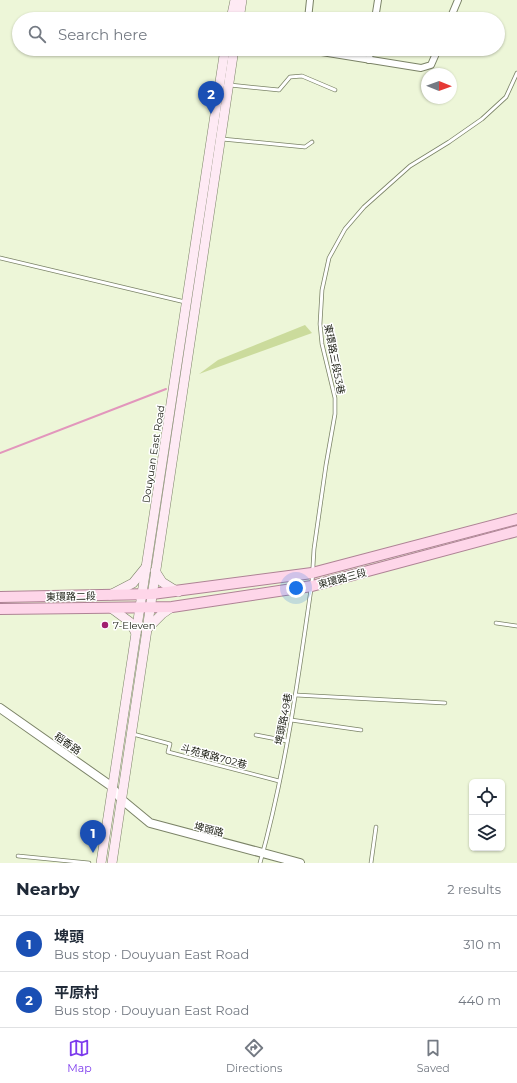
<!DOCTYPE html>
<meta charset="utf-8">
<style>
body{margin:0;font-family:Montserrat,"Noto Sans TC",sans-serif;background:#f2f2f3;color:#1f2937}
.controls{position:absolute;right:12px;bottom:12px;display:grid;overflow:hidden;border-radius:6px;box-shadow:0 1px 3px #0004}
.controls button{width:36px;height:36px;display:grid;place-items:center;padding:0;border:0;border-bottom:1px solid #e0e1e3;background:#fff;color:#1f2937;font:20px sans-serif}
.compass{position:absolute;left:421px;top:68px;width:36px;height:36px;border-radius:50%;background:#fff;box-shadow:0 1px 3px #0004;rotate:91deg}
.you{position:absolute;left:296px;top:588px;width:14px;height:14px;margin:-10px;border:3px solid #fff;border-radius:50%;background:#1a73e8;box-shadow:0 0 0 6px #1a73e833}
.badge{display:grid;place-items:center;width:26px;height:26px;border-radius:50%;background:#7c3aed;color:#fff;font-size:13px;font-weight:700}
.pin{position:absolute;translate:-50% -33px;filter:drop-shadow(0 1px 2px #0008)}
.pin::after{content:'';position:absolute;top:21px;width:14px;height:12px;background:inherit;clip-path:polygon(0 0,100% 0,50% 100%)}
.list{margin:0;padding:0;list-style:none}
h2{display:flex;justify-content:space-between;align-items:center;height:52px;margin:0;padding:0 16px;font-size:17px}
h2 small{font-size:13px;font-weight:400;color:#747a83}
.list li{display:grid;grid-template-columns:26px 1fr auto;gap:12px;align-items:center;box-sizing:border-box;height:56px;padding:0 16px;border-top:1px solid #e0e1e3}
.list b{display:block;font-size:15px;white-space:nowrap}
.list p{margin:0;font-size:13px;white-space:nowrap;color:#747a83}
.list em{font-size:13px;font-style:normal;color:#747a83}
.icon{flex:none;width:22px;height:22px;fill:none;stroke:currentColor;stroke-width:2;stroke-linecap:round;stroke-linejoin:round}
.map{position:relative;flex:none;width:517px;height:863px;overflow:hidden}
.search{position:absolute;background:#fff;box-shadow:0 1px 3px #0004;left:12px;right:12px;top:12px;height:44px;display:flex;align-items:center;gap:10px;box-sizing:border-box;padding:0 14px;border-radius:22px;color:#747a83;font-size:15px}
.sheet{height:164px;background:#fff}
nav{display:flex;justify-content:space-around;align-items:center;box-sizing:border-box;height:56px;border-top:1px solid #e0e1e3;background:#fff;font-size:11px;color:#747a83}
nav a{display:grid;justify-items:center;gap:2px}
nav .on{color:#7c3aed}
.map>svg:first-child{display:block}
</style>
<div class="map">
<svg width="517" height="863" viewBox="0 0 517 863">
<rect width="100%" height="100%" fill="#edf6d8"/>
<path fill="#cbdb9c" d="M305,325L312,333L199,374L218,360Z"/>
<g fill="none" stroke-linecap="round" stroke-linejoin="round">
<path stroke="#e296bc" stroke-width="2" d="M0,453L166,389"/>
<defs>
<g id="service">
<path d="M230,85L279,90L290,77L302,76L335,90"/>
<path d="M222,139L305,147L312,142"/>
<path d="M0,258L185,302"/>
<path d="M312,583L314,549L326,465L335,414V398L322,344L320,324L322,290L329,258L345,229L364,207L410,166L449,142L482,119L506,97L517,73"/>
<path d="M496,623L517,626"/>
<path d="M296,695L445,703"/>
<path d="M291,720L361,730"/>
<path d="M133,734L170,744L168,752L279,781"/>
<path d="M256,735L287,741"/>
<path d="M18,856L89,863"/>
<path d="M260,863C285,773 298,681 311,589"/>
<path d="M371,863L376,827"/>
</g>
<g id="minor">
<path d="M308,19L310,0"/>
<path d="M375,19L378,0"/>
<path d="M450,19L458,0"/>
<path d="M303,49L421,68L431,65L438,49"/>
<path d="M369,60L370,49"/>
</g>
<path id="tertiary" d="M0,708L111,786L121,799L150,823L300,863"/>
<g id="secondary">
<path d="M231,19L235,0"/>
<path d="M239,19L242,0"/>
<path d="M155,571L162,582L178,592"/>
<path d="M110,595L133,583L146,567"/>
<path d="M111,608L130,622L136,633"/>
<path d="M146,630L162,614L172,607"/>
<path d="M101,863L225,49"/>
<path d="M112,863L234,49"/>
</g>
<g id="primary">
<path d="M0,597L152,594L312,573L517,519"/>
<path d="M0,609L172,607L312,586L517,531"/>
</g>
</defs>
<use href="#service" stroke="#7b8367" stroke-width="4.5"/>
<use href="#minor" stroke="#7b8367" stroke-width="8"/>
<use href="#tertiary" stroke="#7b8367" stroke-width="10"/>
<use href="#secondary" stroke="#7b8367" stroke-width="10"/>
<use href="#primary" stroke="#ae8395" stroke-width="12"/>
<use href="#service" stroke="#fff" stroke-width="3"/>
<use href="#minor" stroke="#fff" stroke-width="6"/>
<use href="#tertiary" stroke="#fff" stroke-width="8"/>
<use href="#secondary" stroke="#feeaf4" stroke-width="9"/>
<use href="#primary" stroke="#fed6e9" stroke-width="10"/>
</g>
<circle fill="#a11f70" stroke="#fff" stroke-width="1.5" cx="105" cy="625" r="4"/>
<g text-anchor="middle" stroke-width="3" stroke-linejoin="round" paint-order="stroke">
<g font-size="10" fill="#1a1d12" stroke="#fff">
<text transform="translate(335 359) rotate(79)" y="4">東環路三段53巷</text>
<text transform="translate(153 454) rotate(-81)" y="4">Douyuan East Road</text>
<text transform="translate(342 578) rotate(-15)" y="4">東環路三段</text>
<text transform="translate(71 596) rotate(-1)" y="4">東環路二段</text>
<text transform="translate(283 719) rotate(-79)" y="4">埤頭路49巷</text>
<text transform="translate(68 743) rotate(35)" y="4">稻香路</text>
<text transform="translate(214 756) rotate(15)" y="4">斗苑東路702巷</text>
<text transform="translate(209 829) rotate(14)" y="4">埤頭路</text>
</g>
<g font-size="10" fill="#1a1d12" stroke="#fff" text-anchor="start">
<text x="113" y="629">7-Eleven</text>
</g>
</g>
</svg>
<div class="controls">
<button><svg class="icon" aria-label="locate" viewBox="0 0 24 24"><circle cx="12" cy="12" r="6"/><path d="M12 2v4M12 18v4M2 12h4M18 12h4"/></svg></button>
<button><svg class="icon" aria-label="layers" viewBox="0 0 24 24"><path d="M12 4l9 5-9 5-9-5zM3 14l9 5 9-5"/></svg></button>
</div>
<svg class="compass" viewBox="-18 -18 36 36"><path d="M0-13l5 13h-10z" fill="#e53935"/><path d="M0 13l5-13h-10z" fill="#747a83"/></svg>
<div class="you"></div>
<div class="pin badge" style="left:93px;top:853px;background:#1a4fb4">1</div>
<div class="pin badge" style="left:211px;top:114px;background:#1a4fb4">2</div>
<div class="search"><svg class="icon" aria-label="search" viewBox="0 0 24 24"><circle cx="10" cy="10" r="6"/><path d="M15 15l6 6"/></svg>Search here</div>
</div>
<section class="sheet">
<h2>Nearby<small>2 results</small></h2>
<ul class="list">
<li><span class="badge" style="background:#1a4fb4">1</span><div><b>埤頭</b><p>Bus stop · Douyuan East Road</p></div><em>310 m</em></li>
<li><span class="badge" style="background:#1a4fb4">2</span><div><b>平原村</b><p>Bus stop · Douyuan East Road</p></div><em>440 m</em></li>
</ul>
</section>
<nav>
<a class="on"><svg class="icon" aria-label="map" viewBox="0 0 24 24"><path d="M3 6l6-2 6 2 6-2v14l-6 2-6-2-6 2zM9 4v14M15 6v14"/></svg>Map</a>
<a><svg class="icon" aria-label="directions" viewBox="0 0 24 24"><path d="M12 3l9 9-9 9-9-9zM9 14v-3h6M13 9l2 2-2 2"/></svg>Directions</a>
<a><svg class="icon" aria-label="saved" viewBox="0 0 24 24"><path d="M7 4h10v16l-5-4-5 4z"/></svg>Saved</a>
</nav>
